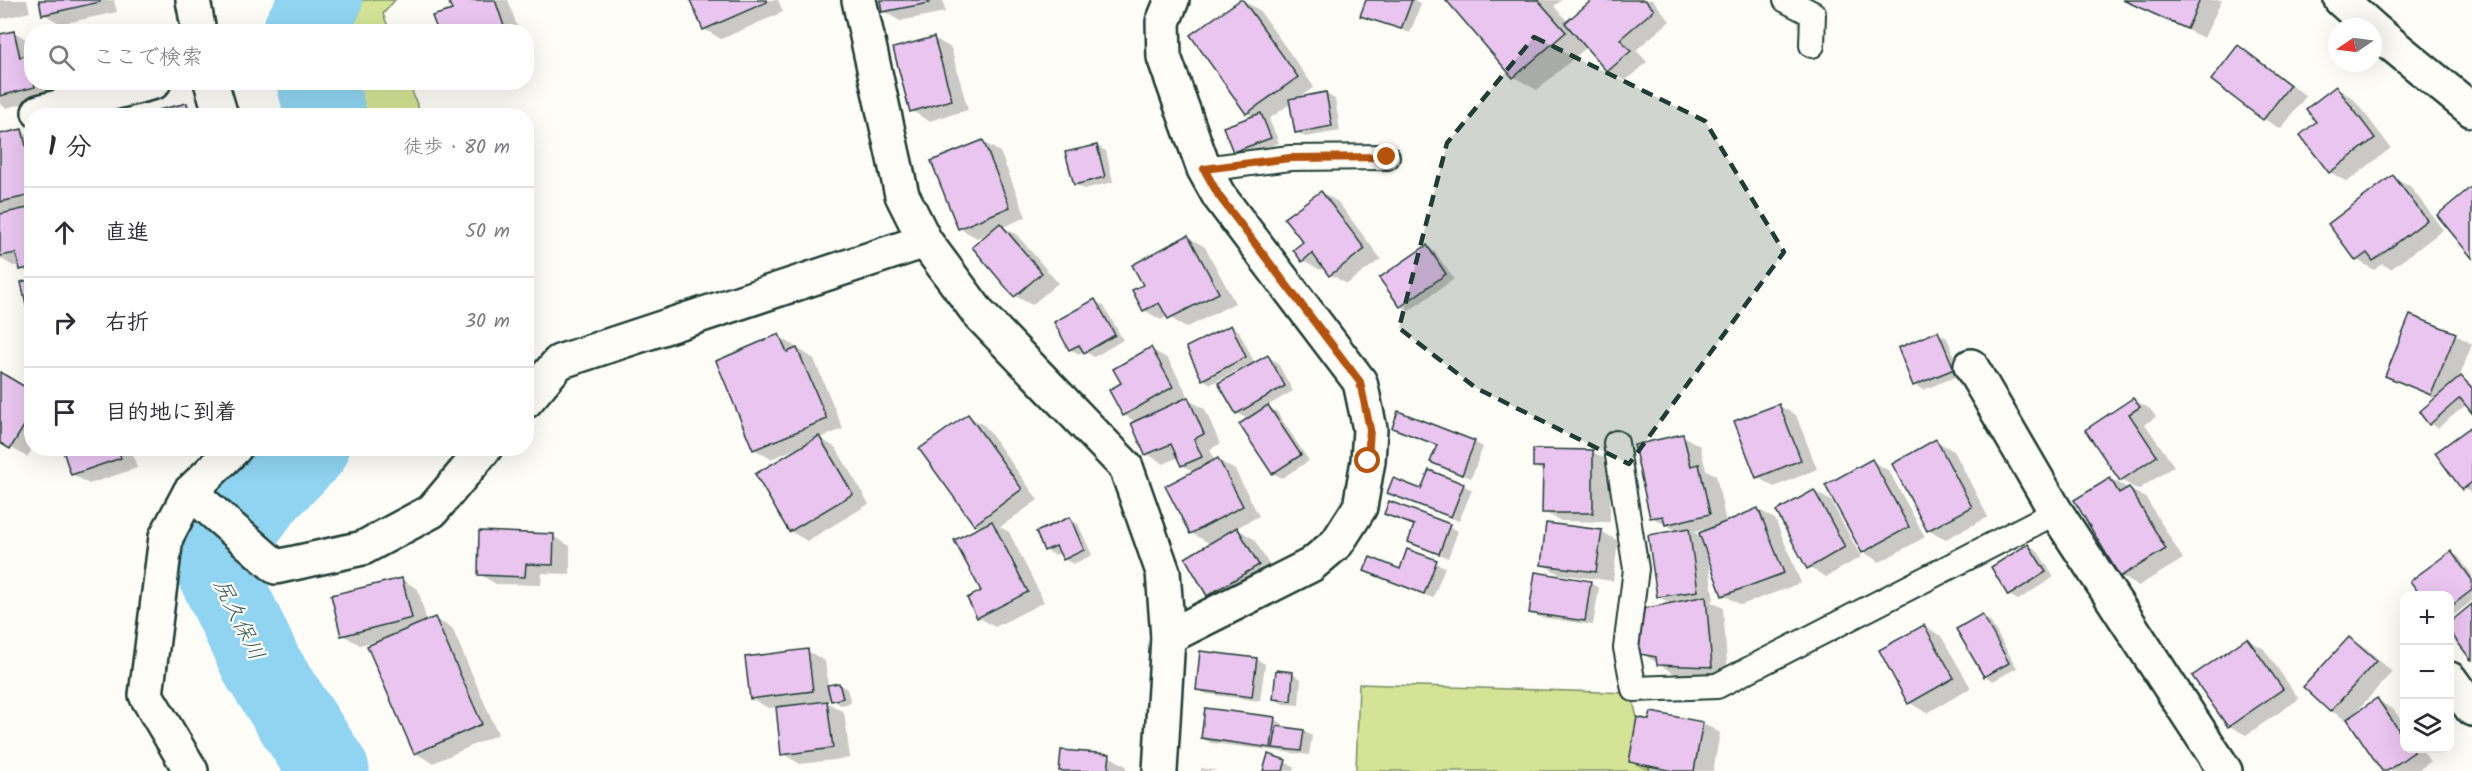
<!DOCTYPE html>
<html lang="ja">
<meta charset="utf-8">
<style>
body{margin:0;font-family:Kalam,"Klee One",sans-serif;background:#f2f2f3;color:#2b2b33}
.controls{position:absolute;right:18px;bottom:18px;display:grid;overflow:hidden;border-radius:12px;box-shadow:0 6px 24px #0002}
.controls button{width:54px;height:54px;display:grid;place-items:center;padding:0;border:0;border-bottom:2px solid #e1e1e2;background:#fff;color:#2b2b33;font:30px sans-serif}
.compass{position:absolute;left:2328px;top:18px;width:54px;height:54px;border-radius:50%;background:#fff;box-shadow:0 6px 24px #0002;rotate:257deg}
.stop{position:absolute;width:18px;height:18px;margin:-14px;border:4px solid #b45309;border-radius:50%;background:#fff}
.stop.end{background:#b45309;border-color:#fff;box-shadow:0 2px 6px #0008}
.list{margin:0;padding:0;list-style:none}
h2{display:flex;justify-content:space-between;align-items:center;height:78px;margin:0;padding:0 24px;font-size:26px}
h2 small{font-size:20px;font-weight:400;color:#7c7c81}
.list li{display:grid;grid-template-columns:39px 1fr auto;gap:18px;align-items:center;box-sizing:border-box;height:90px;padding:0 24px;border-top:2px solid #e1e1e2}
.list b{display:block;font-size:22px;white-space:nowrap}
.list em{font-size:20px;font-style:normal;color:#7c7c81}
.icon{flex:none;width:33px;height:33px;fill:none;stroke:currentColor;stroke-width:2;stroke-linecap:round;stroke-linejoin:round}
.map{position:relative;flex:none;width:2472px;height:771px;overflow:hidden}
.search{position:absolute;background:#fff;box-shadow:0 6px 24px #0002;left:24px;top:24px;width:510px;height:66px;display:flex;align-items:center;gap:15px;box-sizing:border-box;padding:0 21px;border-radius:24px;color:#7c7c81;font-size:22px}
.panel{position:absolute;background:#fff;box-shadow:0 6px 24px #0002;left:24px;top:108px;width:510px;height:348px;border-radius:24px}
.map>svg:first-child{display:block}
</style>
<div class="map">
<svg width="2472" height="771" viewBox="0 0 2472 771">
<rect width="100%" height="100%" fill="#fdfcf7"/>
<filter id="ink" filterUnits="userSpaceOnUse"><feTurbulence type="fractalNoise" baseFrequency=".0167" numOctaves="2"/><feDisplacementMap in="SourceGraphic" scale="12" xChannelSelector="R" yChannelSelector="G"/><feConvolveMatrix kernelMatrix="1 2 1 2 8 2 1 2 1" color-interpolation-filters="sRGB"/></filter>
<g filter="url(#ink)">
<g fill="#d4e396" stroke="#7a9065" stroke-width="1.5">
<path d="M307,0H395L383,14L390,31H321Z"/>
<path d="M345,83H409L421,115H360Z"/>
<path d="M1359,684L1631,693L1650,771H1356Z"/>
</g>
<g fill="#0003" fill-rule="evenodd">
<path d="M0,0H27L30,12L0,19Z"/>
<path d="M41,0H114L117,12L61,24L44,14Z"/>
<path d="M450,0H508L519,32H439L454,11Z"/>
<path d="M692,0H778L783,12L721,39L704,29Z"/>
<path d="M881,0H943L945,12L900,21L883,11Z"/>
<path d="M1242,0L1259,10L1314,87L1297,99L1326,94L1335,99L1340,131L1305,137L1297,132L1291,103L1269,119L1279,143L1243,156L1234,151L1254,117L1247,113Z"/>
<path d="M1367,0H1414L1421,4L1410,33L1362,15Z"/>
<path d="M1448,0H1562L1554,6L1568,22L1595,0H1653L1670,21L1636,50L1647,62L1625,81L1608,71L1587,47L1537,90L1514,77Z"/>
<path d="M2123,0H2222L2204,38Z"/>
<path d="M14,32L31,42L32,82H48L51,97L6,108L0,104V36Z"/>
<path d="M934,38L951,48L968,110L929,121L912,111Z"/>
<path d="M2238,47L2255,57L2306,96L2281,129L2264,119Z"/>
<path d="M526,54L531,68L526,70Z"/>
<path d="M475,82H491L481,86Z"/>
<path d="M2336,88L2353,98L2391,148L2347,182L2330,172Z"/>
<path d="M187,105L204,116H141Z"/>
<path d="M22,131L32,137V275L22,269L21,265L13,266L0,258V135Z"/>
<path d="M983,142L1000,152L1026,217L1003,227L1017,235L1058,283L1032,305L1015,296L990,232L977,238L959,228Z"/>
<path d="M1097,146L1106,151L1113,182L1084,189L1075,184Z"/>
<path d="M2393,177L2410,186L2443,230L2391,269L2382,264L2374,270L2357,260Z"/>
<path d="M1321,192L1338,202L1381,259L1347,284L1330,274L1324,267L1320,270L1303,260L1305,243Z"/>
<path d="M1188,237L1205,247L1235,303L1186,328L1168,316L1161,320L1144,310L1145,286Z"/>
<path d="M1427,247L1435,252L1454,279L1409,311L1401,306Z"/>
<path d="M1095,301L1104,306L1123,340L1094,357L1084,351L1079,354L1070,349Z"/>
<path d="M2411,317L2456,335L2472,344L2460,376L2472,385V411L2467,404L2438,428L2429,423L2436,399L2387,376Z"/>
<path d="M1231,326L1239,331L1255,364L1268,357L1277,362L1293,391L1267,406L1277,412L1309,461L1282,478L1273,473L1249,420L1237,413L1238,370L1211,384L1203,379Z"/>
<path d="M1938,333L1947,338L1962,374L1923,390L1915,385Z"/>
<path d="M779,336L814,359L843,429L820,438L836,448L869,504L807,541L790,531L802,446L771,459L754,449Z"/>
<path d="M1151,349L1168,359L1189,397L1187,399L1205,409L1220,444L1210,449L1215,461L1218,460L1235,470L1259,516L1236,528L1254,539L1275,575L1225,605L1208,595L1211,544L1191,533L1194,472L1182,465L1178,457L1164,464L1147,454L1136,422L1124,415L1123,384Z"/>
<path d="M0,373L32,392L33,448L27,457L0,441Z"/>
<path d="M2133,399L2150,409L2156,417L2145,424L2174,466L2138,490L2121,480L2088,430Z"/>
<path d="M1778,405L1796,415L1817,469L1774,487L1757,477Z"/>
<path d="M968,416L985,426L1038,500L1000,527L1009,532L1044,602L995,627L978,617L983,592L982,527L975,524Z"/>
<path d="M2472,428V494L2463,488Z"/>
<path d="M1402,432L1474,442L1483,447L1471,478L1432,462L1438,446Z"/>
<path d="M1683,436L1700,446L1706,470L1716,475L1726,523L1758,509L1775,519L1801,583L1741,605L1724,595L1708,559L1714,600L1710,601L1723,608L1728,676L1675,674L1641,653L1673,605L1659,597L1678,531L1651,517ZM1714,527L1699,535L1693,532Z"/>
<path d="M1936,441L1954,451L1988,517L1946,539L1928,530Z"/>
<path d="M64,448H131L137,468L89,484L72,474Z"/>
<path d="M1593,452L1610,461V522L1561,521L1544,512V472L1534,466Z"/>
<path d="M1872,461L1889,471L1925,537L1880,562L1863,552Z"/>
<path d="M2111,479L2146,498L2183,559L2138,586L2121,576Z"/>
<path d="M1463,485L1472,490L1459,521L1398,497L1422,490Z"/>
<path d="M1814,491L1831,501L1861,557L1826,577L1808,567Z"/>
<path d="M1386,513L1449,526L1458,531L1448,558L1410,542L1416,526Z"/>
<path d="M1070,519L1078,524L1092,555L1073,564L1064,559L1061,553L1054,555L1046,550L1038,533Z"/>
<path d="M1601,531L1618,541L1613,581L1559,574L1542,564Z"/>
<path d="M553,536L570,546V574L542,573L541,585L496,584L479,574Z"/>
<path d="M2028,545L2037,550L2054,577L2018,600L2009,595Z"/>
<path d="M1408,551L1445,567L1433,598L1366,571H1401Z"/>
<path d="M2451,552L2459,557L2472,575V601L2450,618Z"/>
<path d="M401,579L418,589L427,622L435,619L452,628L498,734L433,763L415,753L384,639L360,645L343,635Z"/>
<path d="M1590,583L1599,588L1593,625L1539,617L1531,612Z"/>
<path d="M1982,616L1990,621L2017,668L1993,681L1985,676Z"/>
<path d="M1924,626L1941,636L1971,688L1927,713L1910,703Z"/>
<path d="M2247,639L2264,649L2299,699L2246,735L2229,726Z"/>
<path d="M2349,639L2366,648L2392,672L2353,715L2377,700L2394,710L2404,725V748H2421L2430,762L2417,771H2384L2349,719L2348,721L2331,711Z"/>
<path d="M808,651L825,661L828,687L839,684L847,689L851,703L841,705L829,698L830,700L824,701L844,712L850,758L800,764L783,754L777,707L768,708L751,698Z"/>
<path d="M1256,659L1265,664L1260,701L1206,694L1197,689Z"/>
<path d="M1293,674L1301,679L1299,705L1283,704L1275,699Z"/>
<path d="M1274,719L1283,724V728L1304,731L1312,736L1309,755L1211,743L1202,738Z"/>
<path d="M1703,723L1720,733L1713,771H1647L1631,762Z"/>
<path d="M1109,756L1126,766V771H1061Z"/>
<path d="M1269,756L1294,766L1293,771H1265Z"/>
<path d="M1201,768L1218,771H1201Z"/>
</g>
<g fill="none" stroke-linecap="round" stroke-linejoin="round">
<g stroke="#90d4f1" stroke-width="81">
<path d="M303,32L322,0"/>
<path d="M317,82L326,116"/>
<path d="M309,448L262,496L213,562L262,666L329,771"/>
</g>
</g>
<g fill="#e9c5f0" stroke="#1f3d34" stroke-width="1.5">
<path d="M39,0H100V2L42,15Z"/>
<path d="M448,0H495L506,32H438L432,16L452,10Z"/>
<path d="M690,0H766L767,2L703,30Z"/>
<path d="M880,0H928L929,3L882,12Z"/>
<path d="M1240,0H1243L1298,77L1246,114L1190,35Z"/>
<path d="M1366,0H1412L1401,29L1360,16Z"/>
<path d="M1446,0H1538L1566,32L1513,78Z"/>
<path d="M1592,0H1645L1654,10L1620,39L1631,51L1607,72L1565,23Z"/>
<path d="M2123,0H2200L2187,29Z"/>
<path d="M14,31L20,57L27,55L32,82H34L35,87L0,96V34Z"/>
<path d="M934,37L952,100L910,112L893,48Z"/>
<path d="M2238,45L2290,85L2263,120L2211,80Z"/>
<path d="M2336,86L2375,138L2329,173L2300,135L2316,122L2306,109Z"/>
<path d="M1326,92L1332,126L1295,133L1289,99Z"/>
<path d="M187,103L190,116H134Z"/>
<path d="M1261,113L1271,138L1233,152L1223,127Z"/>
<path d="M22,129L32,173V195L0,202V134Z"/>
<path d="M983,140L1010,207L958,229L931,161Z"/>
<path d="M1097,145L1105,177L1074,185L1065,152Z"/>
<path d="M2393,175L2427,220L2373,261L2367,253L2356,261L2328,224Z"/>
<path d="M2472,186V258L2437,215Z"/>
<path d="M1321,191L1365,249L1329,276L1312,253L1302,262L1293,250L1303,242L1284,218Z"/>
<path d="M32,207V267L20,270L16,253L0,256V214Z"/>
<path d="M1000,223L1042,273L1014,297L972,247Z"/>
<path d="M1188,235L1219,293L1168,319L1159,303L1143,311L1132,290L1143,285L1132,265Z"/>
<path d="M1427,245L1446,274L1400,307L1379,278Z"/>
<path d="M32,279V331L21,282Z"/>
<path d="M1095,299L1115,335L1084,353L1079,345L1069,350L1054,322Z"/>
<path d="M2410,315L2456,333L2431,395L2385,376Z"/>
<path d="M1231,325L1246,357L1202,380L1186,347Z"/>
<path d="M1938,331L1954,369L1913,386L1898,348Z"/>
<path d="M779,334L787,352L797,348L827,419L753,450L716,361Z"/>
<path d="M1151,347L1173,387L1123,416L1109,390L1121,383L1113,369Z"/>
<path d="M1268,355L1285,386L1236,414L1218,383Z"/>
<path d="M0,372L32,391V413L10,449L0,443Z"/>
<path d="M2461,376L2472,388V413L2460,398L2429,425L2419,412Z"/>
<path d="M1188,397L1204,434L1194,439L1202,457L1181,466L1171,444L1145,455L1131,423Z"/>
<path d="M2133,398L2140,407L2129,414L2157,456L2120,481L2085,430Z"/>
<path d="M1779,404L1801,460L1756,478L1734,421Z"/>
<path d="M1268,405L1301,455L1272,474L1239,424Z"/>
<path d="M1398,411L1475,441L1462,475L1430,462L1437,445L1392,428Z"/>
<path d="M968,414L1022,489L974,525L919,449Z"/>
<path d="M2472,426V482L2462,490L2435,453Z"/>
<path d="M1683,434L1691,466L1699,464L1710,514L1665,525L1663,516L1650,518L1634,445Z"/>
<path d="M819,436L853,494L789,532L755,474Z"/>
<path d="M1936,439L1972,507L1927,531L1892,464Z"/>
<path d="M62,448H118L121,458L71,475Z"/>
<path d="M1533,449L1593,450V513H1542L1543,467H1533Z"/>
<path d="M1218,458L1243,506L1190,534L1165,486Z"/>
<path d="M1872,459L1909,527L1862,553L1825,485Z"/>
<path d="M1429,470L1464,484L1451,517L1387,493L1393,478L1421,489Z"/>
<path d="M2110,478L2119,493L2129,487L2166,549L2120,577L2074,500Z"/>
<path d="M1814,490L1845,547L1807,569L1776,511Z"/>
<path d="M1389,501L1450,524L1439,554L1408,542L1414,525L1384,514Z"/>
<path d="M1758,508L1784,573L1722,596L1699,533Z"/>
<path d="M1070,517L1084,550L1063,560L1056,546L1044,551L1036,532Z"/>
<path d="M992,521L1028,592L977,618L967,598L981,591L954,540Z"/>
<path d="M1546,523L1602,530L1596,572L1541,565Z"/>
<path d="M1237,527L1259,565L1207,596L1185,558Z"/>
<path d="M1689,528L1698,591L1657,597L1648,535Z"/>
<path d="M479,531L554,534L553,565L526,564L525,577L478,575Z"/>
<path d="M2028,544L2046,572L2008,596L1991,567Z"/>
<path d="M1407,549L1437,560L1424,594L1364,571L1370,557L1400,569Z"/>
<path d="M2451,551L2472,580V590L2450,607V596H2421L2410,581Z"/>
<path d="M1535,572L1591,581L1585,621L1529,613Z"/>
<path d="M402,578L412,618L341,636L331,595Z"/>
<path d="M1706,596L1712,667L1657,665L1656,657L1639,654L1642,609Z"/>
<path d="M2472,604V660H2471L2450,632V622Z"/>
<path d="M1982,614L2009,663L1984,677L1956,629Z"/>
<path d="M435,617L482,724L414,754L367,646Z"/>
<path d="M1924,625L1954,678L1908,704L1879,650Z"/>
<path d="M2349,637L2376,661L2330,712L2303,687Z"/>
<path d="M2247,638L2283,689L2228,727L2192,676Z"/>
<path d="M808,649L813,691L750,699L745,657Z"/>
<path d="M1200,651L1257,658L1252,697L1196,690Z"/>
<path d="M1276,670L1293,672L1291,701L1273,699Z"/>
<path d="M839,683L843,698L831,701L827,685Z"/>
<path d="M2377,698L2404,738V748H2412L2414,752L2387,771H2382L2347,719Z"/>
<path d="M827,701L833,748L781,755L776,707Z"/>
<path d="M1205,708L1275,717L1271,748L1201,738Z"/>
<path d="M1651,712L1703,722L1694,771H1674L1629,762L1637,717L1649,720Z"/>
<path d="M1277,726L1304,730L1301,751L1273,748Z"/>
<path d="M1061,750L1110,754L1108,771H1059Z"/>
<path d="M1268,754L1286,760L1283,771H1263Z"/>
</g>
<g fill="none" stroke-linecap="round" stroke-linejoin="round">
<defs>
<g id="service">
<path d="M1786,0L1813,14L1812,45"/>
<path d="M1204,169L1290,158L1387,157"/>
<path d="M1616,443L1636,569L1626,648L1634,689L1717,686L2056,512"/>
</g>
<g id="minor">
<path d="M193,0L199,32"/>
<path d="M859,0L902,195L925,241L979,314L1126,467L1163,572L1168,637L1160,771"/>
<path d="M2341,0L2371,27"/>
<path d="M2373,29L2472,110"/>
<path d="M211,82L221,116"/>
<path d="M39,112L154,82"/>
<path d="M1971,366L2056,512L2225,771"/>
<path d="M526,401L559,362L925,241"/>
<path d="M190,492L276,567L363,548L432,511L485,448"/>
<path d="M1168,637L1311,565L1337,543L1360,507L1368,461L1370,429L1360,382L1219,196L1204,169L1164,57L1163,22L1172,0"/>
<path d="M2450,679L2472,709"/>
<path d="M191,771L146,695L166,537L190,492L235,448"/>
</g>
</defs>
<use href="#service" stroke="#1f3d34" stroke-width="28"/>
<use href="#minor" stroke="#1f3d34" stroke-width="38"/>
<use href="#service" stroke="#fdfcf7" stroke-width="24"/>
<use href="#minor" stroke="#fdfcf7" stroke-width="33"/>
</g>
</g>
<g fill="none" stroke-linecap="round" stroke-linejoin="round" filter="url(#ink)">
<path stroke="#b45309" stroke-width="8" d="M1368,461L1370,429L1360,382L1219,196L1204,169L1290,158L1387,157"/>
</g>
<path fill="#1f3d34" fill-opacity="0.2" stroke="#1f3d34" stroke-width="4.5" stroke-dasharray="12 8" stroke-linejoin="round" d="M1534,37L1705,121L1784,252L1629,464L1476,388L1399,328L1447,143Z"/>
<g text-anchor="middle" stroke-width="4.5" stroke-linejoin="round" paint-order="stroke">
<g font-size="22" font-style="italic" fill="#365b5a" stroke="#fdfcf7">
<text transform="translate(240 619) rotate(64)" y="8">尻久保川</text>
</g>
</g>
</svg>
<div class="controls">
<button>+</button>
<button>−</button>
<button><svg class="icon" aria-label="layers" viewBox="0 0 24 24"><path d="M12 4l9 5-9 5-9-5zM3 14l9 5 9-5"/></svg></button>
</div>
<svg class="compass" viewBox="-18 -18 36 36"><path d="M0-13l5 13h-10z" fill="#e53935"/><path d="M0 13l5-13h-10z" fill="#7c7c81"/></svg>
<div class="stop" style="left:1368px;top:461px"></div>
<div class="stop end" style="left:1387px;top:157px"></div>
<div class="search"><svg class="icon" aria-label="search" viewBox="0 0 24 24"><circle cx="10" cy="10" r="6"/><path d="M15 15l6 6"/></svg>ここで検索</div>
<section class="panel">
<h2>1 分<small>徒歩 · 80 m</small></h2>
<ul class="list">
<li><svg class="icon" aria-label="ahead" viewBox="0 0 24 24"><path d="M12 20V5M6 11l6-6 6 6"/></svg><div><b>直進</b></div><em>50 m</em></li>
<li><svg class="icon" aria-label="right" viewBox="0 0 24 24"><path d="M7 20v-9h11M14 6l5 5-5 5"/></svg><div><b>右折</b></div><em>30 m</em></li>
<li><svg class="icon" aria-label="arrive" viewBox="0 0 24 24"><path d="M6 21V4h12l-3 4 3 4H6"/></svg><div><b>目的地に到着</b></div></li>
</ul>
</section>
</div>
